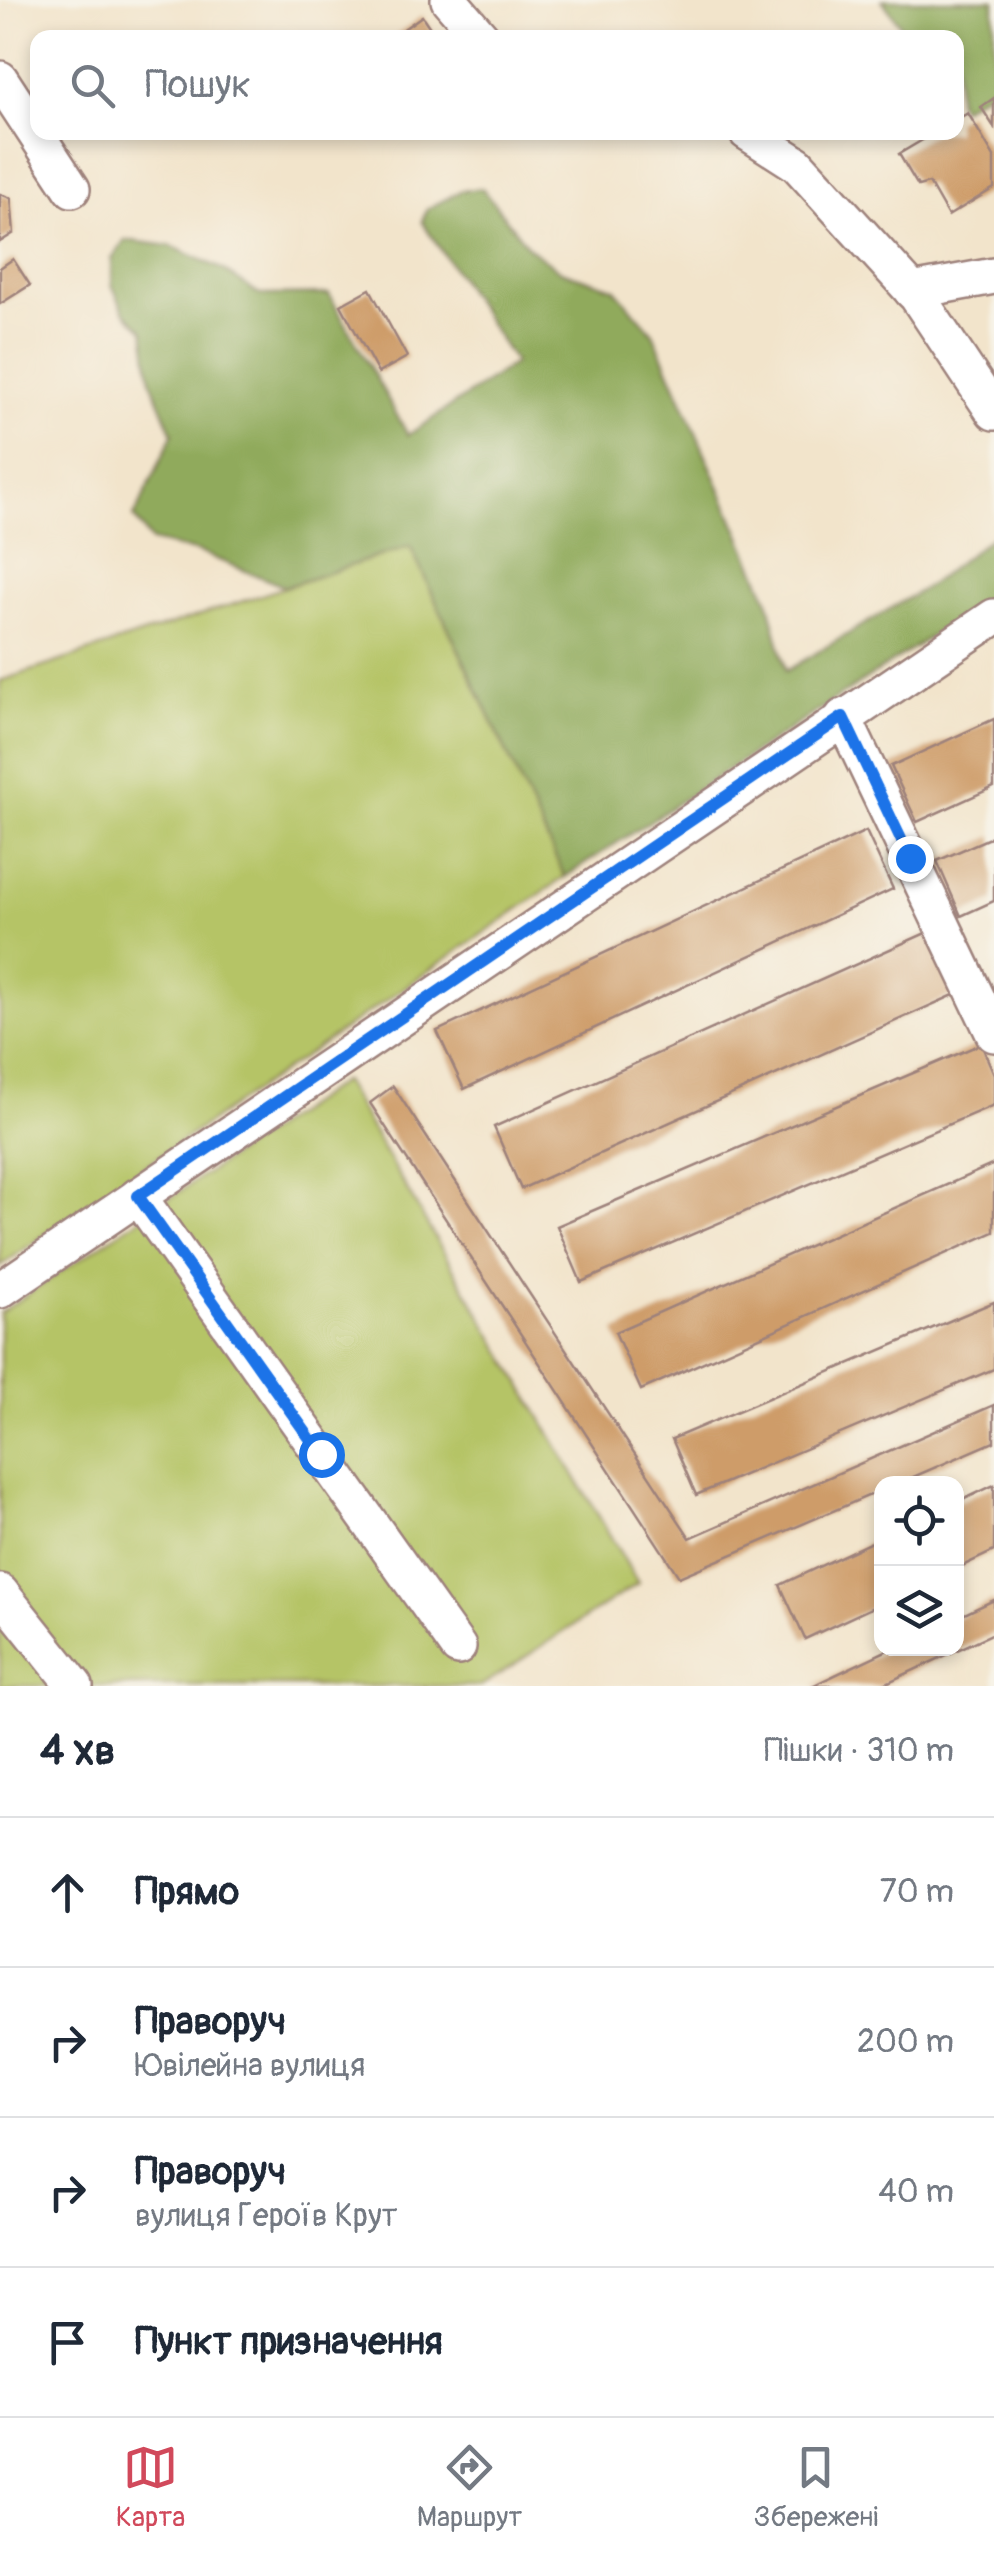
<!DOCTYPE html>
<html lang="uk">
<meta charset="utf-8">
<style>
body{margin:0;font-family:Pangolin,sans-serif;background:#f2f2f3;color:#1f2937}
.controls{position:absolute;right:30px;bottom:30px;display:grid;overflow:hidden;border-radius:20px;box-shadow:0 5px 15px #0003}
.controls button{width:90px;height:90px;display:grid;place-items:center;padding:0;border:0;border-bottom:2px solid #e0e1e3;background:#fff;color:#1f2937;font:50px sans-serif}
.stop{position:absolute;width:30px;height:30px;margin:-22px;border:8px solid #1a73e8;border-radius:50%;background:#fff}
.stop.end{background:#1a73e8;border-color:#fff;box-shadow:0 2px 10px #0008}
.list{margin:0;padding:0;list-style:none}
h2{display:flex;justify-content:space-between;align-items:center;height:130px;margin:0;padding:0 40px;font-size:42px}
h2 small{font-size:32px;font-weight:400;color:#747a83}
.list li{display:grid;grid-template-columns:65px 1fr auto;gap:30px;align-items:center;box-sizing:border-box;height:150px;padding:0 40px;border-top:2px solid #e0e1e3}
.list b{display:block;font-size:38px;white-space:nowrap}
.list p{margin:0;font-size:32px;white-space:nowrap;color:#747a83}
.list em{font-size:32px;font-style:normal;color:#747a83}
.icon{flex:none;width:55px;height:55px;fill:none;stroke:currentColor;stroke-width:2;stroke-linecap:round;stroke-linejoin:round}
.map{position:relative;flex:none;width:994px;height:1686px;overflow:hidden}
.search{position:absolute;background:#fff;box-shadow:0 5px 15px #0003;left:30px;right:30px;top:30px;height:110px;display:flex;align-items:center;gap:25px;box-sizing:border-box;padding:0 35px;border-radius:20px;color:#747a83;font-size:38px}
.sheet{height:730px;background:#fff}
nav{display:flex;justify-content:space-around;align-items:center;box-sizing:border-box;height:140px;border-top:2px solid #e0e1e3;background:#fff;font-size:28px;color:#747a83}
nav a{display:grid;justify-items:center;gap:5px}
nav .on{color:#d1495b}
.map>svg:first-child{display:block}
</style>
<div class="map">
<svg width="994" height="1686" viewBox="0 0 994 1686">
<rect width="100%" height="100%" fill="#f7f3e8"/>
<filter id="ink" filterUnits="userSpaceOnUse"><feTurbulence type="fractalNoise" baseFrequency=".01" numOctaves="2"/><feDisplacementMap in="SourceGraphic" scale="20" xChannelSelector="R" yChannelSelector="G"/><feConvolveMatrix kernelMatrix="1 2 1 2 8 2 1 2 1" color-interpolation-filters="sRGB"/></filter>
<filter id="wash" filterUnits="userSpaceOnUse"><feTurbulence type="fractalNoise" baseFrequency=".0048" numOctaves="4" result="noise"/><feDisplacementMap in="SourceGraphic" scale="40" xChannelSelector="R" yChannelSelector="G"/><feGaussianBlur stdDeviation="2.25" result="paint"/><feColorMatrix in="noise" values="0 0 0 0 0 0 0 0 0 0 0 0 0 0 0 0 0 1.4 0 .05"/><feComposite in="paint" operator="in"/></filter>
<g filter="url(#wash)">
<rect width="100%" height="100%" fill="#f2e4cb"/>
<g fill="#b5c466" stroke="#807248" stroke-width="2.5">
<path d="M410,546L565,877L0,1266V681Z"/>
<path d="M343,1081L638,1583L481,1686H0V1313Z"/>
</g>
<g fill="#90aa5b" stroke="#6d6443" stroke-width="2.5">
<path d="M882,0H994V87L961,108L957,102L956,38L909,37Z"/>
<path d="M482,188L529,248L561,271L614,288L653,333L768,599L786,671L928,586L994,535V595L565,877L410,546L285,587L199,552L151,541L134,517L173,434L151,381L144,330L124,311L112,285V259L125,240L171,246L222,269L260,295L329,294L408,435L515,363L422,221L427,209L461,191Z"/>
</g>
<g id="blocks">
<g fill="#ce9c69">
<path d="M422,16L437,38H391Z"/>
<path d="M994,98V127L981,107Z"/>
<path d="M968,113L994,157V188L948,216L929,183L918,186L899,154L936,132H956V120Z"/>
<path d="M0,194L11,198L14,233L0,242Z"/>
<path d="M13,259L30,285L0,304V268Z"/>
<path d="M370,289L407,357L378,373L341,305Z"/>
<path d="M994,719V787L917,822L891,766Z"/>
<path d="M866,831L893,889L464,1089L437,1031Z"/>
<path d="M994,836V901L961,916L937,861Z"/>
<path d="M928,932L956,994L521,1189L494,1127Z"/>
<path d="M981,1044L994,1074V1105L581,1282L557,1226Z"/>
<path d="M393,1086L690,1538L994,1405V1442L897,1484H882V1490L679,1577L370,1103Z"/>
<path d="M994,1164V1232L641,1390L615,1332Z"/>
<path d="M994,1302V1369L696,1495L672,1439Z"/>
<path d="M994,1485V1551L956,1569V1503Z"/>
<path d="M882,1537V1603L805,1639L780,1585Z"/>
<path d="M994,1600V1633L880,1686H812L892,1648H956V1618Z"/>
</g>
</g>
</g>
<g filter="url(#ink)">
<use href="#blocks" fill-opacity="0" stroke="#9e827b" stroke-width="2.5"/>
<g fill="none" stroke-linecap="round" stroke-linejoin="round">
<defs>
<g id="minor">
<path d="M449,0L482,38"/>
<path d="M0,79L72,189"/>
<path d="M747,132L797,164L917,296L994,412"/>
<path d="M912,291L994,276"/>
<path d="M843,717L994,1034"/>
<path d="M138,1196L458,1647"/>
<path d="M0,1290L994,617"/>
<path d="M0,1592L75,1686"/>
</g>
</defs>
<use href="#minor" stroke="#9e827b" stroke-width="40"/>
<use href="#minor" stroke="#fff" stroke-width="35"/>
</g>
</g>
<g fill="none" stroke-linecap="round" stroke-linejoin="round" filter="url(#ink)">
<path stroke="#1a73e8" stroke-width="12" d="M321,1454L138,1196L843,717L910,858"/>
</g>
</svg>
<div class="controls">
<button><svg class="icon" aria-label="locate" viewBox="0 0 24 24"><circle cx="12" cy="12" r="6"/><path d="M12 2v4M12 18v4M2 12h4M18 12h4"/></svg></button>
<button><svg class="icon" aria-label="layers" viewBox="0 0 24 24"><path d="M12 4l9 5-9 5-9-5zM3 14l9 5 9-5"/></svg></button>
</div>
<div class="stop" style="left:321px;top:1454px"></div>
<div class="stop end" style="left:910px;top:858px"></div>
<div class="search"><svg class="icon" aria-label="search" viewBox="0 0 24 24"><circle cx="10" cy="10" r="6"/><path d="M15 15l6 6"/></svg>Пошук</div>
</div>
<section class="sheet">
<h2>4 хв<small>Пішки · 310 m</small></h2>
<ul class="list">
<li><svg class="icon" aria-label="ahead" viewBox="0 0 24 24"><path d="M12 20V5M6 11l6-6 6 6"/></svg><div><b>Прямо</b></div><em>70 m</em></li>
<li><svg class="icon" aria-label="right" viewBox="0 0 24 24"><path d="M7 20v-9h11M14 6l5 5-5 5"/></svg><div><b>Праворуч</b><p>Ювілейна вулиця</p></div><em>200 m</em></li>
<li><svg class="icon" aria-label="right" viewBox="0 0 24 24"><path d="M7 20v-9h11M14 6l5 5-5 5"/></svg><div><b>Праворуч</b><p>вулиця Героїв Крут</p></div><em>40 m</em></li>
<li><svg class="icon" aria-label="arrive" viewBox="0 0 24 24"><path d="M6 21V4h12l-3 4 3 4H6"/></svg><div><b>Пункт призначення</b></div></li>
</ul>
</section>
<nav>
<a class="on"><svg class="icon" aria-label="map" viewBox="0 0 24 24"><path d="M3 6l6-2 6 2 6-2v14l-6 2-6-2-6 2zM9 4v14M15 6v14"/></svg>Карта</a>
<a><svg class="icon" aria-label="directions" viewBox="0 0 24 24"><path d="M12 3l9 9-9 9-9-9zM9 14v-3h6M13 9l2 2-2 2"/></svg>Маршрут</a>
<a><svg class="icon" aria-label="saved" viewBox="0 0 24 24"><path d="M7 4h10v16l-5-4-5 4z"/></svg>Збережені</a>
</nav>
